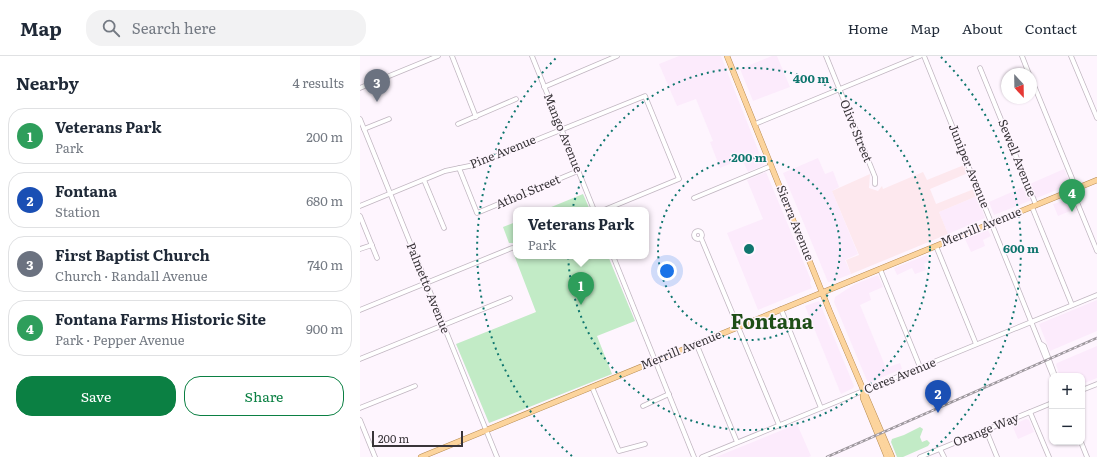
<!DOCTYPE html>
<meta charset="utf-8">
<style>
body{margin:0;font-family:Literata,serif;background:#f2f2f3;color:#1f2937}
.controls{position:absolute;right:12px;bottom:12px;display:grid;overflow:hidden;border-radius:8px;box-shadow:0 1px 3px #0004}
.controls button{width:36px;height:36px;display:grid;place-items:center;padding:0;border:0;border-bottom:1px solid #e0e1e3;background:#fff;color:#1f2937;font:20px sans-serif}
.compass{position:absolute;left:641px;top:12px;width:36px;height:36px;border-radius:50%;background:#fff;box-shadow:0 1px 3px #0004;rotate:158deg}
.scale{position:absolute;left:12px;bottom:10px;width:91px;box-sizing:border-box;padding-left:4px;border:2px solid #393539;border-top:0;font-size:11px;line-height:14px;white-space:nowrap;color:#393539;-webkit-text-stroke:3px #fef5fe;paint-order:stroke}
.you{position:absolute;left:307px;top:215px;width:14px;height:14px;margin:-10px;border:3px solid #fff;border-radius:50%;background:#1a73e8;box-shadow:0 0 0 6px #1a73e833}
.badge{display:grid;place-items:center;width:26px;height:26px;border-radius:50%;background:#0b8043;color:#fff;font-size:13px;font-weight:700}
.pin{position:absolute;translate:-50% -33px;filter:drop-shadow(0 1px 2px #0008)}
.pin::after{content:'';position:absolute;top:21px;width:14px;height:12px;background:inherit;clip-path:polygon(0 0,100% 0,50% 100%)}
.popup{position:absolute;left:153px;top:151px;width:136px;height:52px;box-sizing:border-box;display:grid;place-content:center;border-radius:8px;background:#fff;filter:drop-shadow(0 1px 3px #0005);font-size:13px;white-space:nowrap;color:#747a83}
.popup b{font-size:15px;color:#1f2937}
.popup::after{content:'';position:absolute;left:50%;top:100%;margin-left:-8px;border:8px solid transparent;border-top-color:#fff}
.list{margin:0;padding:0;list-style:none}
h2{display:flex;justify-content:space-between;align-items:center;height:52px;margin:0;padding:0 16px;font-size:17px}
h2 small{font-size:13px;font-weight:400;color:#747a83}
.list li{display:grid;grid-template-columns:26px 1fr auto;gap:12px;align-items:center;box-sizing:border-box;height:56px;margin:0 8px 8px;padding:0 8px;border:1px solid #e0e1e3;border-radius:16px}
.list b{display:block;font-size:15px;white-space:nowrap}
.list p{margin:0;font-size:13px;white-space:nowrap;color:#747a83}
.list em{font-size:13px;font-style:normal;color:#747a83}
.actions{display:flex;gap:8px;padding:12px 16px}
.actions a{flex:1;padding:9px 0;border:1px solid #0b8043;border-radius:16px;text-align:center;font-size:14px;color:#0b8043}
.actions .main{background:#0b8043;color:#fff}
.icon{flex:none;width:22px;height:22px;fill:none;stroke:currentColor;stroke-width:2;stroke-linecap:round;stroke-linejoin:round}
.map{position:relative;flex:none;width:737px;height:401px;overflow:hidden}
header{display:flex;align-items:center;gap:24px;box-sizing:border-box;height:56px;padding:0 20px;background:#fff;border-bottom:1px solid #e0e1e3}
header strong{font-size:19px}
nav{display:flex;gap:22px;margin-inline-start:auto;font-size:14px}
.search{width:280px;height:36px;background:#f2f2f3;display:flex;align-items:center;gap:10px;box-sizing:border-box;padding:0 14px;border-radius:16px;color:#747a83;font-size:15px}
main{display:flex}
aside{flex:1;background:#fff}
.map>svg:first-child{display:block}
</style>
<header>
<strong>Map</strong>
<div class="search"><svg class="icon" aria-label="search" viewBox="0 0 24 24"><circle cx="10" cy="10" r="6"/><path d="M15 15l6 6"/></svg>Search here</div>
<nav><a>Home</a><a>Map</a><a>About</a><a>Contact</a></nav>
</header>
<main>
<aside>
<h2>Nearby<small>4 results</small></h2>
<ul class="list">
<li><span class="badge" style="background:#2e9e5b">1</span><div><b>Veterans Park</b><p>Park</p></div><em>200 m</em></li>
<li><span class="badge" style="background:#1a4fb4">2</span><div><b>Fontana</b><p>Station</p></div><em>680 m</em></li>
<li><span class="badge" style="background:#6b7280">3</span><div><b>First Baptist Church</b><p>Church · Randall Avenue</p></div><em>740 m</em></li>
<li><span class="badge" style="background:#2e9e5b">4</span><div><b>Fontana Farms Historic Site</b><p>Park · Pepper Avenue</p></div><em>900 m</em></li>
</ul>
<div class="actions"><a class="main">Save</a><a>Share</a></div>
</aside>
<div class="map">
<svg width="737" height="401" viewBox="0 0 737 401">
<rect width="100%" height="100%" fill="#fef5fe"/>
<g fill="#fcebfc">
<path d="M319,0H361L404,109L388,116L382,103L360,112L350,86L353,85L336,43L317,50L299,8Z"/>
<path d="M412,0H417L430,31L393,45L380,13Z"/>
<path d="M458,102L465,118L473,115L479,131L472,135L498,198L485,204L491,218L470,226H468L423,117Z"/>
<path d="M704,113L710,127L709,129L634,159L629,146Z"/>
<path d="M406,116L451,224L450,227L452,232L398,254L367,177L403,163L387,124Z"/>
<path d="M617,140L625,162L588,178L579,156Z"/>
<path d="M711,143L715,153L698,160L693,148Z"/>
<path d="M628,174L631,180L623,184L625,190L611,196L605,183Z"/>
<path d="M567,199L569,205L564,208L566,214L555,218L552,212L537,219L534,212Z"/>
<path d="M518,219L523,231L509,237L511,244L500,249L526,312L540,307L542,313L508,327L474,246L475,241L495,228Z"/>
<path d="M737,244V275L690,295L679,268Z"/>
<path d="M459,245L494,330L493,332L481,338L445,250Z"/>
<path d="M737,290V322L722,328V320H700L696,309L697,307Z"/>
<path d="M666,363L669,364L674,376L658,383L652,369Z"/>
<path d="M437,368L451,400L449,401H356Z"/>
</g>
<path fill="#fde8ee" d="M604,109L608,117L570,133L576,148L614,133L617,140L579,156L588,178L491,218L486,204L499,199L472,135L510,118L509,132L518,135L522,130L523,133L563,116L567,124Z"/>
<g fill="#c2ebc6">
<path d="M223,138L230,154H184Z"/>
<path d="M156,166V190L153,187H149L143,171Z"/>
<path d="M156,195V200H248L275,265L237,280L252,318L129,367L96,288L176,256L153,196Z"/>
<path d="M560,371L563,373L560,381L562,386L567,384L570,387L568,390L543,401H537L531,386L532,383L544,379Z"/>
</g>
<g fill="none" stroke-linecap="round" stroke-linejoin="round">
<defs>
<g id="minor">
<path d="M92,0L116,61"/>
<path d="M172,0L234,154"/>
<path d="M466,0L515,121V128"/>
<path d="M564,0L693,320"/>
<path d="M662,0L669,18"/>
<path d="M711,0L737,62"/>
<path d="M620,12L676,149"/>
<path d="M671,22L716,132"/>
<path d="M184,31L257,0"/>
<path d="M0,32L78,0"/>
<path d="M0,63L137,401"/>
<path d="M98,68L156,43"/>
<path d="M395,68L560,0"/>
<path d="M4,73L29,63"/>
<path d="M99,112L117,157L218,115"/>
<path d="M64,124L84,172"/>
<path d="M712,134L737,195"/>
<path d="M334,142L411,110"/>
<path d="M0,150L85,115L114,109L285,40L319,123L244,154"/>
<path d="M672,151L712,249"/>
<path d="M0,160L17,202"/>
<circle cx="338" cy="179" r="4"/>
<path d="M341,182L419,369"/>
<path d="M576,190L616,288"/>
<path d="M0,193L12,189"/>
<path d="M253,200L334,401"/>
<path d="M520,213L560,311"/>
<path d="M421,253L461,352"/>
<path d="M0,254L152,192"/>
<path d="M336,287L377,386"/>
<path d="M681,288L684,290L695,320"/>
<path d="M0,303L150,242"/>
<path d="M232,331L259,395L285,388"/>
<path d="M722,334L737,328"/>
<path d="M283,350L309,338"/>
<path d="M0,352L55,330"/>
<path d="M670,356L689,401"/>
<path d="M0,364L15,401"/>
<path d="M626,374L637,401"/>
<path d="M721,386L727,401"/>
<path d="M580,393L584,401"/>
<path d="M342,401L737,239"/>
<path d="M560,401L692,347"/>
</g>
<g id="major">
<path d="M367,0L470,256L532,401"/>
<path d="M503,335V342L527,401"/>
<path d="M61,401L737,124"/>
</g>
</defs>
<use href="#minor" stroke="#c1b6c1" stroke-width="5.5"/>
<use href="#major" stroke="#b68a50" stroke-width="6"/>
<use href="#minor" stroke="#fff" stroke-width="4"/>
<use href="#major" stroke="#fcd49d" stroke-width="5"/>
<defs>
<path id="rail" d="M467,401L737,282"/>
</defs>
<use href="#rail" stroke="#9e989e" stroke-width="2.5"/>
<use href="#rail" stroke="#fef5fe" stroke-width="1" stroke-dasharray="3" stroke-linecap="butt"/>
</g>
<g fill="none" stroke="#0f766e" stroke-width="2" stroke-dasharray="2 4">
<circle cx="389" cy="193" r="91"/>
<circle cx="389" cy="193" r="181"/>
<path d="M212 400A272 272 0 0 1 197 1M581 1A272 272 0 0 1 566 400"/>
</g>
<g text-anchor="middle" stroke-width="3" stroke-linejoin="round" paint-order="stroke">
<g font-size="12" fill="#393539" stroke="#fef5fe">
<text transform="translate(496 75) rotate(68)" y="4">Olive Street</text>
<text transform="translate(203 77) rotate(68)" y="4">Mango Avenue</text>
<text transform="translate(143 96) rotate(-22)" y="4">Pine Avenue</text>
<text transform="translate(657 102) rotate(68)" y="4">Sewell Avenue</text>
<text transform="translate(609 110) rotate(68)" y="4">Juniper Avenue</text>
<text transform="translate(168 136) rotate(-23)" y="4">Athol Street</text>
<text transform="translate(435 167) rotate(68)" y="4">Sierra Avenue</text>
<text transform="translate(621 171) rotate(-22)" y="4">Merrill Avenue</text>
<text transform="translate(68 232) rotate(68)" y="4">Palmetto Avenue</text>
<text transform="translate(321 294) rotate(-22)" y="4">Merrill Avenue</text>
<text transform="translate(540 320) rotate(-22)" y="4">Ceres Avenue</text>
<text transform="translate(626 374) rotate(-22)" y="4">Orange Way</text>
</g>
<g font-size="20" font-weight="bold" fill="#1e4e17" stroke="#fef5fe">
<text x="412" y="273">Fontana</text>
</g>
</g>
<circle cx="389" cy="193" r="6" fill="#0f766e" stroke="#fef5fe" stroke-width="2"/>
<g font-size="12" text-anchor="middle" font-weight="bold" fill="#0f766e" stroke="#fef5fe" stroke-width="3" stroke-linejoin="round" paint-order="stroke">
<text x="451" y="27">400 m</text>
<text x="389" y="106">200 m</text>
<text x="661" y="197">600 m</text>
</g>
</svg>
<div class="controls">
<button>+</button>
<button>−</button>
</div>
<svg class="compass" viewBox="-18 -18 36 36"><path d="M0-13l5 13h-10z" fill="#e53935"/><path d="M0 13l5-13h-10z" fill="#747a83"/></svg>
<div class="scale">200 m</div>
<div class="you"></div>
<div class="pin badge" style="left:221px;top:249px;background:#2e9e5b">1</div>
<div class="popup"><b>Veterans Park</b>Park</div>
<div class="pin badge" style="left:578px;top:357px;background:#1a4fb4">2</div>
<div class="pin badge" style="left:17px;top:46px;background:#6b7280">3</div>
<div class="pin badge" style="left:712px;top:156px;background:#2e9e5b">4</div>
</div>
</main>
